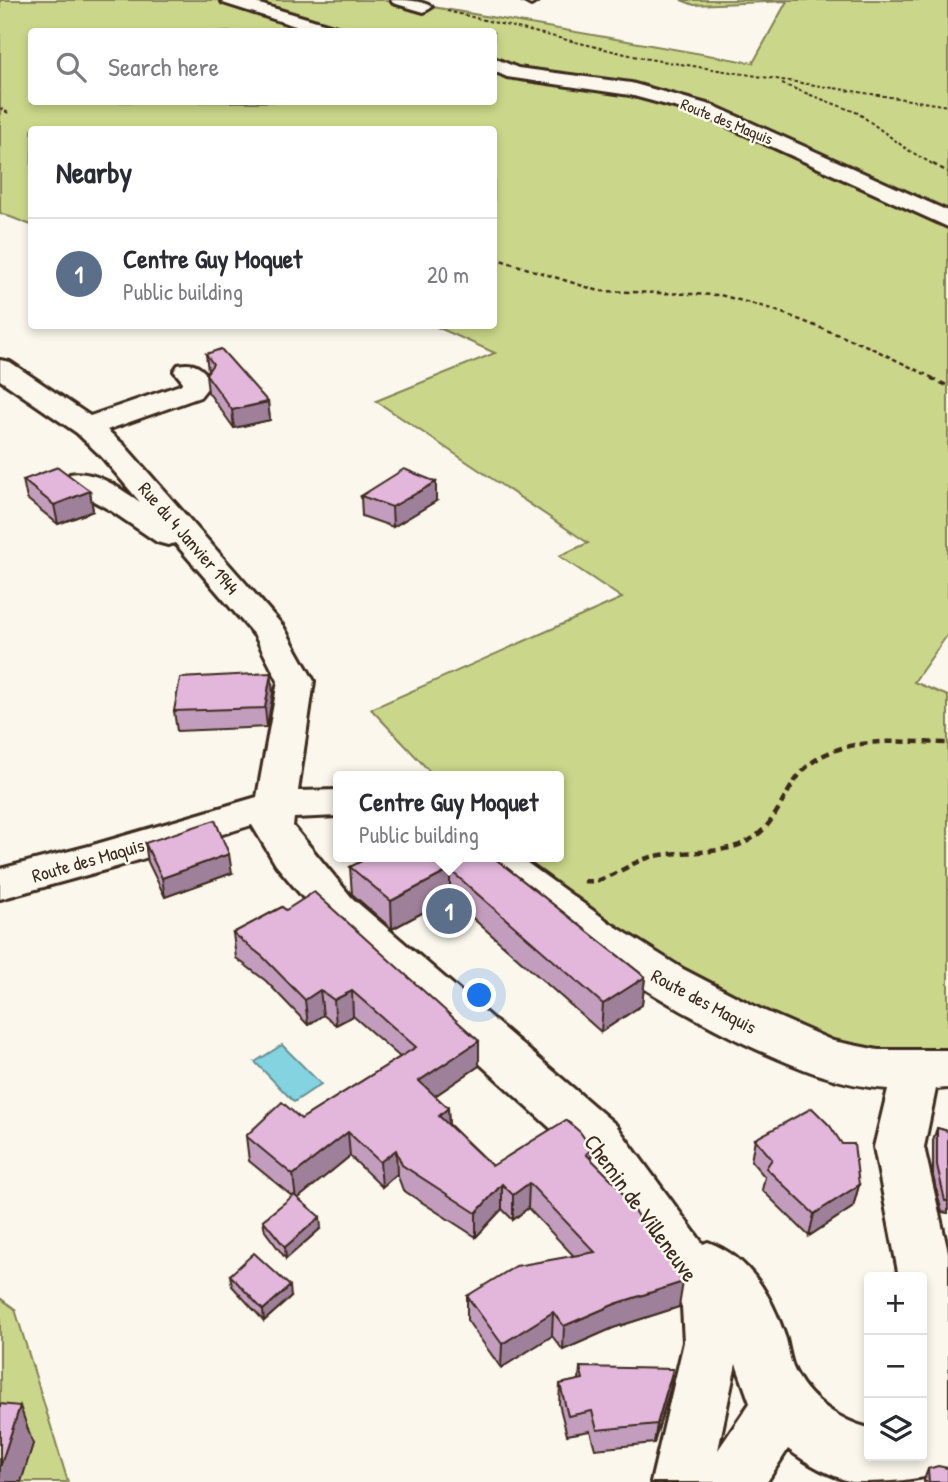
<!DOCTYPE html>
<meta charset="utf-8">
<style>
body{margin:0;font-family:"Patrick Hand",sans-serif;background:#f2f2f3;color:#2b2b33}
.controls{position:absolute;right:21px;bottom:21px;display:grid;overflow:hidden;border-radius:7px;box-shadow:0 4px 10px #0003}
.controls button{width:63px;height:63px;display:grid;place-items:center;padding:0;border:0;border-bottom:2px solid #e1e1e2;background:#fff;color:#2b2b33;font:35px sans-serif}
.you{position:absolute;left:480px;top:996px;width:24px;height:24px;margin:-18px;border:5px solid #fff;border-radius:50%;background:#1a73e8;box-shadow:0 0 0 10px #1a73e833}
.badge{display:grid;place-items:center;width:46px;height:46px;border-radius:50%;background:#c8321e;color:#fff;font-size:23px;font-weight:700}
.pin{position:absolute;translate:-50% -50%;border:4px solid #fff;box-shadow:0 2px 7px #0006}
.popup{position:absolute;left:333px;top:771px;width:231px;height:91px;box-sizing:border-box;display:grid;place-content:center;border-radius:7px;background:#fff;filter:drop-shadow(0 2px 5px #0005);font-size:23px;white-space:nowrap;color:#7c7c81}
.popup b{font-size:26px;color:#2b2b33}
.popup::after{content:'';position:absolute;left:50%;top:100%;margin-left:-14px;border:14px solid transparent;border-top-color:#fff}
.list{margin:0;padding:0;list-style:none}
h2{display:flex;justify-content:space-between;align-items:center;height:91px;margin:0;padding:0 28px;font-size:30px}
h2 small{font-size:23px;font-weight:400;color:#7c7c81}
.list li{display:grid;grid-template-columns:46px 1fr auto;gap:21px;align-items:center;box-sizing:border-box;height:112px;padding:0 28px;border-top:2px solid #e1e1e2}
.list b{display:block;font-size:26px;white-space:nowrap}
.list p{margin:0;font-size:23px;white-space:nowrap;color:#7c7c81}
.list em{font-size:23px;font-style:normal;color:#7c7c81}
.icon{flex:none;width:38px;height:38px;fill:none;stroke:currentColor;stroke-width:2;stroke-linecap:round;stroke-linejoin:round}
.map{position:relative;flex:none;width:948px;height:1482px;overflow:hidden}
.search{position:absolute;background:#fff;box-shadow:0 4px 10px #0003;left:28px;top:28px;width:469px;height:77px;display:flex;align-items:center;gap:18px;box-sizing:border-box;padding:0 24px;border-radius:7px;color:#7c7c81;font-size:26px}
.panel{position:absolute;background:#fff;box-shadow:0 4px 10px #0003;left:28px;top:126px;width:469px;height:203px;border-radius:7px}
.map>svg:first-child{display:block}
</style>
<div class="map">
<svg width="948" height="1482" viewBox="0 0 948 1482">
<rect width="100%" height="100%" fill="#fbf7ec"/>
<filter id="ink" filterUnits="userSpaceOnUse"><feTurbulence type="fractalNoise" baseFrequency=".0143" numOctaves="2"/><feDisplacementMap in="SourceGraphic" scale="14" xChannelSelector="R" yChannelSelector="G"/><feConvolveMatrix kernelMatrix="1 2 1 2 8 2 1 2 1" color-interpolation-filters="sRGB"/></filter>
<g filter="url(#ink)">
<g fill="#cad689" stroke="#828054" stroke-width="2" fill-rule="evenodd">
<path d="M0,0H393L753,63L787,1L694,5L681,0H948V634L914,682L948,696V1050L932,1055L828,1044L673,967L535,877L514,857H559V776H434L371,709L622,598L559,556L588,543L376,401L495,353L435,326H494V130H32L31,225L0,213ZM32,32H494V102H32Z"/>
<path d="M0,1298L15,1309L68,1482H0Z"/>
</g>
<path fill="#84d3e1" stroke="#678f93" stroke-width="2" d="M282,1045L321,1084L294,1102L255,1062Z"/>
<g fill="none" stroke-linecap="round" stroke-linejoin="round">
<defs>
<g id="minor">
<path d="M221,0H246L340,28L342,32H314L223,3Z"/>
<path d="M391,0C405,0 422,0 432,7L424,12L393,3Z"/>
<path d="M522,0H539L531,5Z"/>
<path d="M494,58L518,68L631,83L714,106L948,211V227L700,114L630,95L507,77L494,71Z"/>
<path d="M0,360L10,362L90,416L180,385L183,382L174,371L178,365C195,361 203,368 212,382L200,397L107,430L124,445L283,626L314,681L298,791L339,790V816L294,818L293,826L352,898L616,1125L703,1244L708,1242C751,1258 772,1297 786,1339C789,1351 790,1365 797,1375C811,1401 841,1421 869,1428V1456H922V1277H899L874,1147L888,1089C840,1086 799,1068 756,1049C654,1002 564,938 476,867L470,857H519L610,923L683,969L760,1009L833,1041L878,1050H948V1088L936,1089L924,1147L948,1252V1467C932,1482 874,1482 852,1482C830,1476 806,1463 788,1449L767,1482H651L684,1342L682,1307L673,1290L580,1155L322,920L276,865L252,825L116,867L0,899V869L93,845L257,797L278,681L255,636L175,543L168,545L157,542L110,510L70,488L66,481L70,474C94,469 121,489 140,502L102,457L77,433L0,380ZM736,1364L750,1403L718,1450Z"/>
</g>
</defs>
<use href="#minor" stroke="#3b2a1e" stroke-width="6"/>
<g stroke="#3b2a1e" stroke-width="2" stroke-dasharray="3.5 2.5" stroke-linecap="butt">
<path d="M447,11L642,58L948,106"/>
<path d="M782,84L858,113L908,150L936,166"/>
<path d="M0,108L10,114"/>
</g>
<g stroke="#3b2a1e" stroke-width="2.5" stroke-dasharray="4.5 3.5" stroke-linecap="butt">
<path d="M933,164L948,172"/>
<path d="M494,258L599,291L720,295L772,309L867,346L935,379"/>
</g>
<path stroke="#3b2a1e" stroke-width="3.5" stroke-dasharray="6 4.5" stroke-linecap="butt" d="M931,378L948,386"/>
<path stroke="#3b2a1e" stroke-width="4.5" stroke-dasharray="8 5" stroke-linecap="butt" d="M584,881C607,884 626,864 648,858C682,848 723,858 753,838C775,824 782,798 797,778C829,733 900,742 948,743"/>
<use href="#minor" fill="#fbf7ec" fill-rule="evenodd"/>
</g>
<g fill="#c39dbd" stroke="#3b2a1e" stroke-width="2">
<path d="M206,354L268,402L270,420L234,428L208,392L206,374L208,371Z"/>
<path d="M23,480L90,491L93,511L58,524L27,499Z"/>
<path d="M361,496L436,501L393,527L362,516Z"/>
<path d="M271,673L273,693L267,727L177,731L174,711Z"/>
<path d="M145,843L232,873L165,897L148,862Z"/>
<path d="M493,857L645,977L642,1005L601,1032L450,898L392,929L352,894L350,867L372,858Z"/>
<path d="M282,907L479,1066L435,1096L448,1108L449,1124L492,1166L592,1149L591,1159L679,1307L613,1328L563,1350L552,1336L501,1368L467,1320V1296L574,1256L528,1208L513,1220L502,1209L476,1237L403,1190L397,1174L382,1187L350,1156L298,1198L321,1228L286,1259L265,1231L263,1220L293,1197L249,1161L246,1136L301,1119L400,1057L353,1016L336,1025L323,1015L308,1025L266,981L236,958L233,933Z"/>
<path d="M937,1128L948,1131V1213L942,1212L933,1176V1140Z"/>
<path d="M755,1139L859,1185L853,1207L809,1236L762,1190L765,1177L751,1161Z"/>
<path d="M230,1275L291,1297L264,1321L232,1286Z"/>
<path d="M580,1367L670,1389L654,1443L595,1449L590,1431L567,1435L559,1404L560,1384L579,1380Z"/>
<path d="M928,1469L948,1482H924V1480Z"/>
</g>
<g fill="#9f809a" stroke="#3b2a1e" stroke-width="2">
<path d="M268,402L270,420L234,428L232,410Z"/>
<path d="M436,482V501L393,527L392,507Z"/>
<path d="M90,491L93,511L58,524L54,505Z"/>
<path d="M271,673L273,693L267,727L265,708Z"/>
<path d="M229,854L232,873L165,897L162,878Z"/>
<path d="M450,870V898L392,929L391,901Z"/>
<path d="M645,977L642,1005L601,1032L603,1004Z"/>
<path d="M320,990L323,1015L308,1025L305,1000Z"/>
<path d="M352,991L353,1016L336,1025L334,1000Z"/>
<path d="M479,1041V1066L420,1106L419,1081Z"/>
<path d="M448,1108L449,1133L439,1116Z"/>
<path d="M348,1132L350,1156L296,1200L293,1175Z"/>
<path d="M592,1149L590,1174L586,1154Z"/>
<path d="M396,1150L397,1174L382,1187L380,1162Z"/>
<path d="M529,1183L528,1208L513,1220V1195Z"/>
<path d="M502,1184V1209L476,1237V1213Z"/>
<path d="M859,1185L853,1207L809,1236L814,1214Z"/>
<path d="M320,1217L321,1228L286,1259L285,1247Z"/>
<path d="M683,1282L679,1307L613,1328L563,1350L564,1326L615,1304Z"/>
<path d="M290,1286L291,1297L264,1321L263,1310Z"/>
<path d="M553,1312L552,1336L501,1368L502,1344Z"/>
<path d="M673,1369L670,1389L654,1443L657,1424Z"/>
<path d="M20,1406L33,1444L21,1482H0V1467Z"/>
</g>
<g fill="#e3b7dc" stroke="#3b2a1e" stroke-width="2">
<path d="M221,349L268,402L232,410L206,374L213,364L206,354Z"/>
<path d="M58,467L90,491L54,505L23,480Z"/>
<path d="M404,469L436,482L392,507L361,496Z"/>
<path d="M271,673L265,708L174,711L180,678Z"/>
<path d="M215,820L229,854L162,878L145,843Z"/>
<path d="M369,857L372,858L376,857H493L645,977L603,1004L450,870L391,901L350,867Z"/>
<path d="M314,892L479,1041L419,1081L448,1108L439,1116L492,1166L566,1120L580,1132L592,1149L586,1154L615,1183L683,1282L615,1304L564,1326L553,1312L502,1344L467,1296L516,1266L595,1252L529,1183L513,1195L502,1184L476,1213L402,1165L396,1150L380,1162L348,1132L293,1175L246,1136L282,1102L301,1119L416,1047L352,991L334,1000L320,990L305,1000L263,957L233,933L282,907L286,910Z"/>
<path d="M812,1108L830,1126L842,1144H854L859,1185L814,1214L766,1168L772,1159L755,1139Z"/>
<path d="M937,1128L948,1131V1201H945L937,1165Z"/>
<path d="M294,1195L320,1217L285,1247L263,1220Z"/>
<path d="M254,1253L290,1286L263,1310L230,1275Z"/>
<path d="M580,1367L673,1369L657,1424L597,1430L592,1411L568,1416L560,1384L583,1379Z"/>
<path d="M0,1404L20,1406L0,1467Z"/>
<path d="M938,1466L948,1468V1482H929L928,1469Z"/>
</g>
</g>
<g text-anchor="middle" stroke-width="5" stroke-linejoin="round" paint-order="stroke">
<g font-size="16" fill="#3b2a1e" stroke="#fbf7ec">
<text transform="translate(727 121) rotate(22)" y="6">Route des Maquis</text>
</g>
<g font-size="19" fill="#3b2a1e" stroke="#fbf7ec">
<text transform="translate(189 538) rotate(49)" y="7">Rue du 4 Janvier 1944</text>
<text transform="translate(88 860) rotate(-16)" y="7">Route des Maquis</text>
<text transform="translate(704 1001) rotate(28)" y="7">Route des Maquis</text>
</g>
<g font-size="23" fill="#3b2a1e" stroke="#fbf7ec">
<text transform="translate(641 1208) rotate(54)" y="8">Chemin de Villeneuve</text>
</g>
</g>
</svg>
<div class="controls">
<button>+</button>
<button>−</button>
<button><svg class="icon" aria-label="layers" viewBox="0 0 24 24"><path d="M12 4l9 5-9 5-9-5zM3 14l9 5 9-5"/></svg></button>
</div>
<div class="you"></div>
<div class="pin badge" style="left:449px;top:911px;background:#5c6f8a">1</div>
<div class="popup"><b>Centre Guy Moquet</b>Public building</div>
<div class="search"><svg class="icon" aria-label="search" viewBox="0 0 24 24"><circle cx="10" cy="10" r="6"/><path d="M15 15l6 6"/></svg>Search here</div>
<section class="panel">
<h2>Nearby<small></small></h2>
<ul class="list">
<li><span class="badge" style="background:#5c6f8a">1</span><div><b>Centre Guy Moquet</b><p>Public building</p></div><em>20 m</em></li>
</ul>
</section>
</div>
